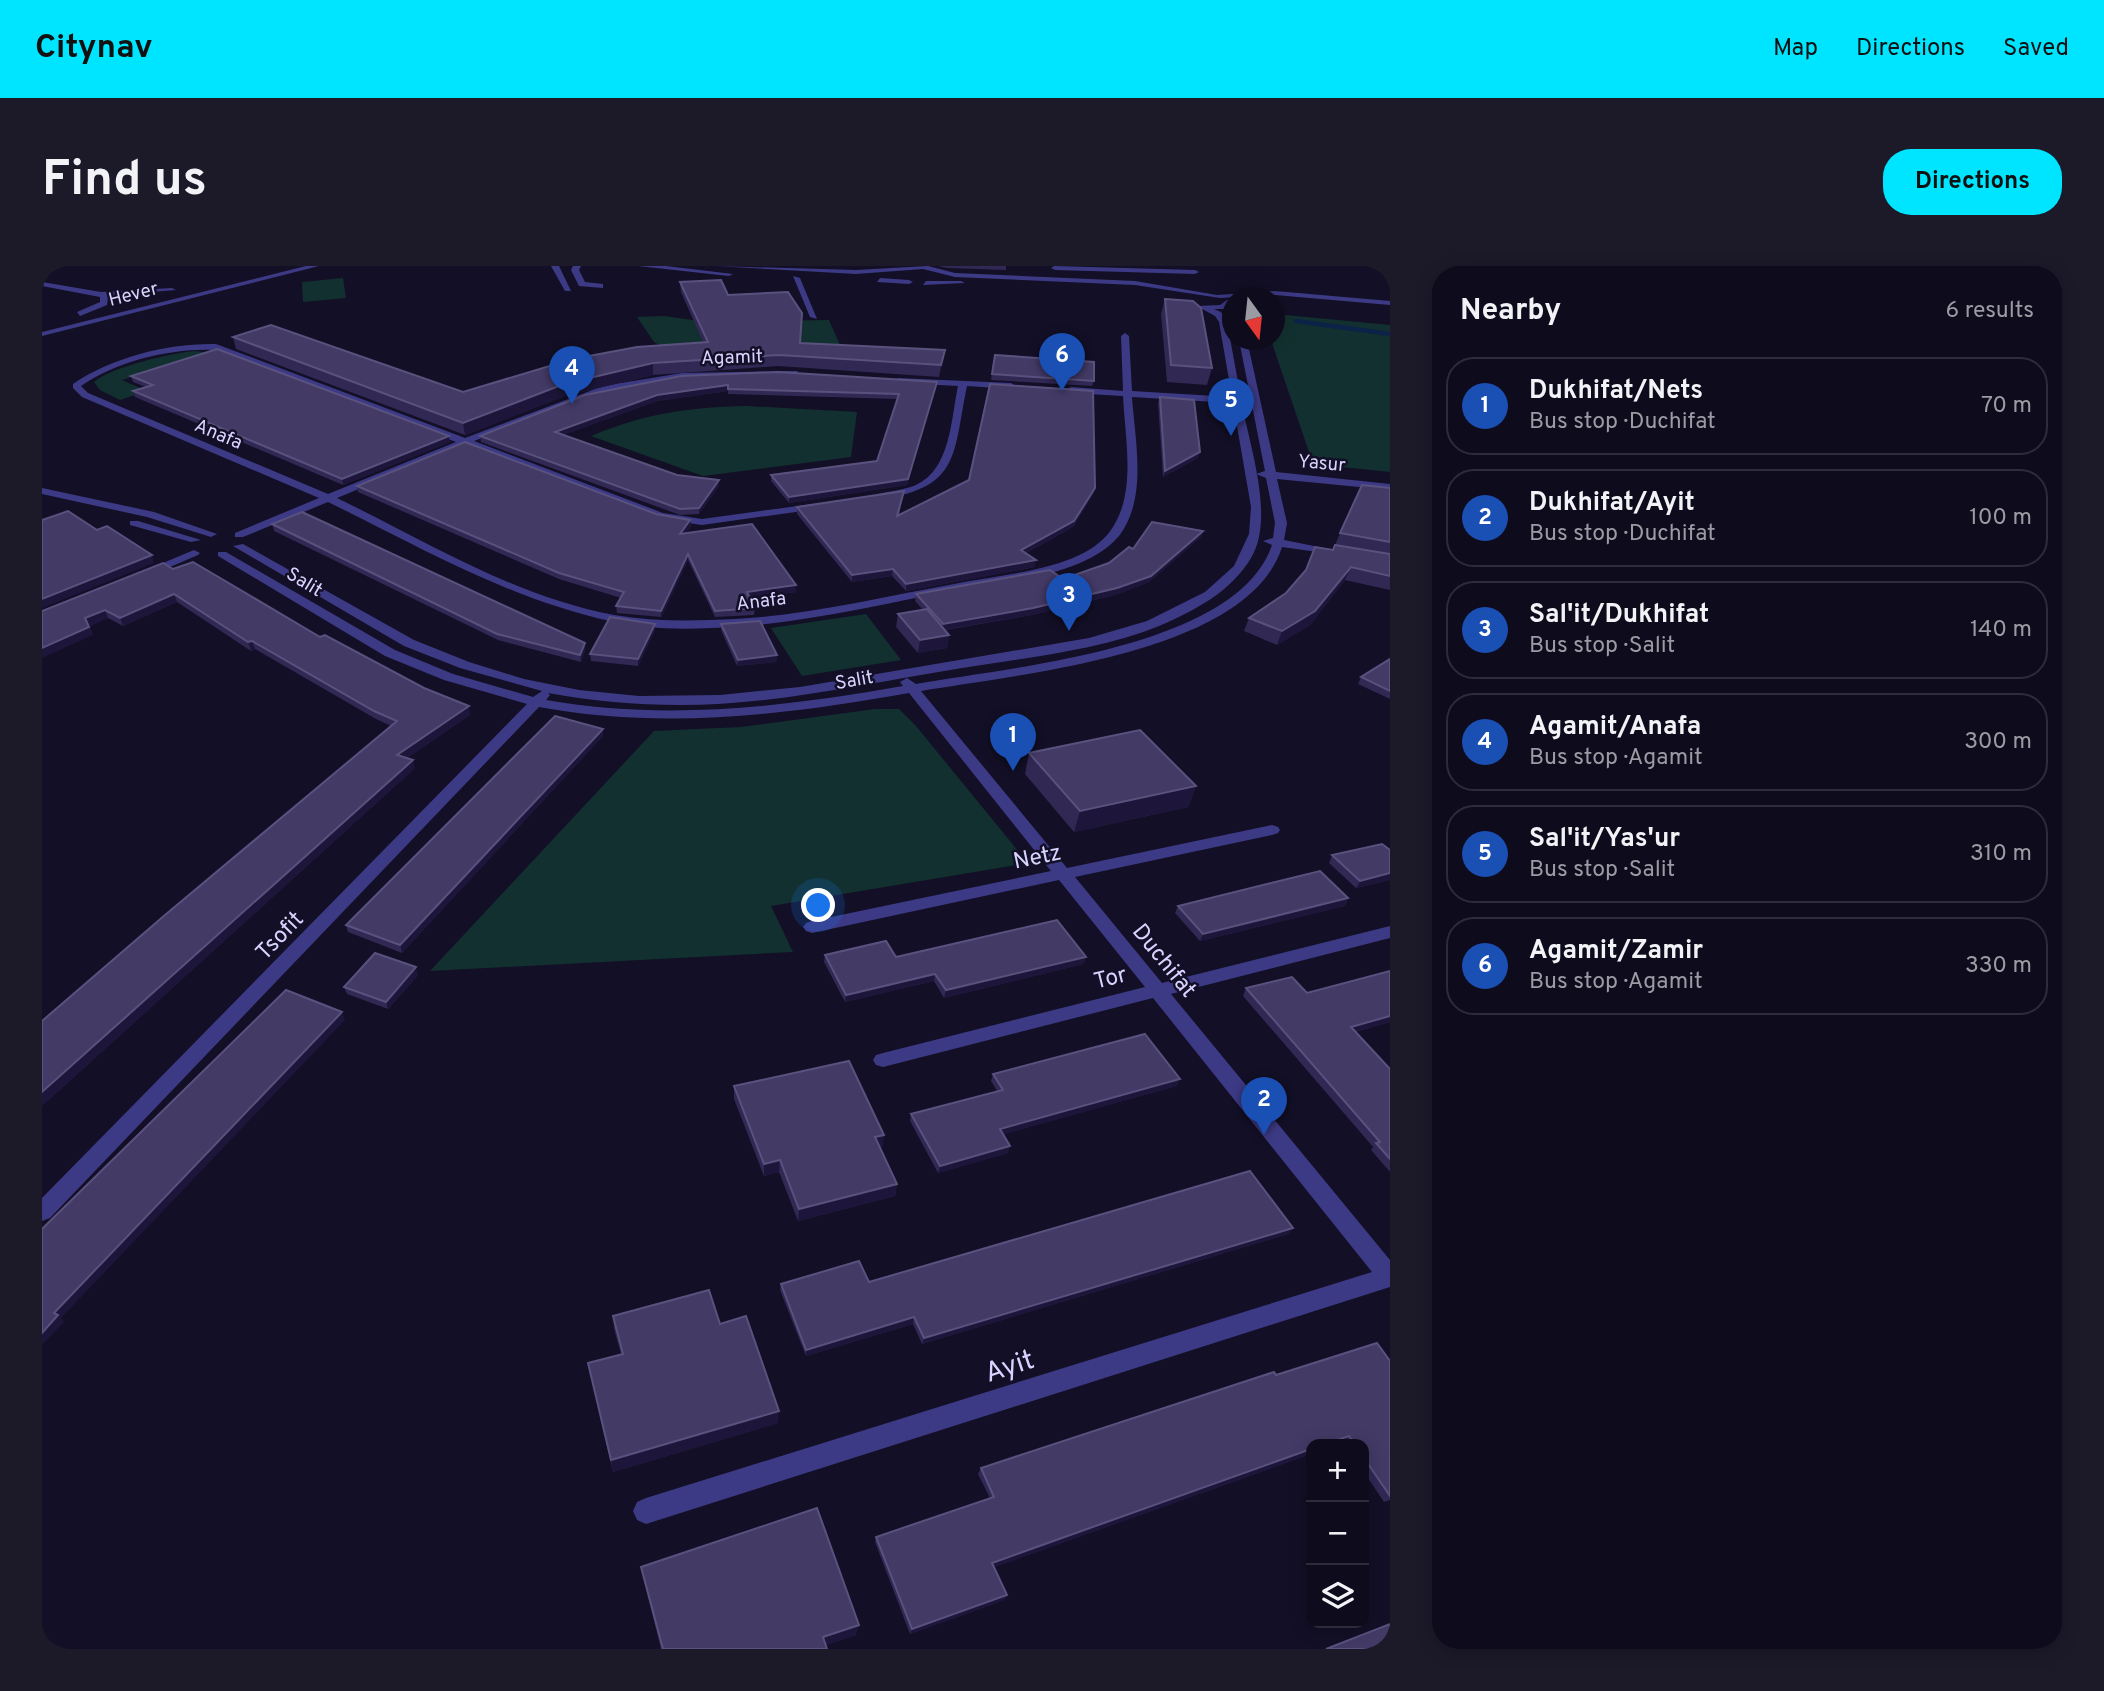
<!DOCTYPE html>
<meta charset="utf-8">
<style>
body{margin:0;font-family:Overpass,sans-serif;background:#1c1929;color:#f1f3f6}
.controls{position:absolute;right:21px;bottom:21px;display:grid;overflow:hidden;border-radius:14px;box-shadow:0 4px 18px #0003}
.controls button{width:63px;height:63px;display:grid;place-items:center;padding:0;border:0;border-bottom:2px solid #2e2b3b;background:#0e0b1c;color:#f1f3f6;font:35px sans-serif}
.compass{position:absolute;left:1180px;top:21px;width:63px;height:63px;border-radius:50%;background:#0e0b1c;box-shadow:0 4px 18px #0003;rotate:165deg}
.you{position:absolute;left:777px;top:640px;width:24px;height:24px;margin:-18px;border:5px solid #fff;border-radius:50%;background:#1a73e8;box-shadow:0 0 0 10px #1a73e833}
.badge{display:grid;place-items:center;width:46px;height:46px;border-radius:50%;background:#00e5ff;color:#fff;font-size:23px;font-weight:700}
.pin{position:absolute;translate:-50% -58px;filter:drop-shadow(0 2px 4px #0008)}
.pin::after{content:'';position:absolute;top:37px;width:24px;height:21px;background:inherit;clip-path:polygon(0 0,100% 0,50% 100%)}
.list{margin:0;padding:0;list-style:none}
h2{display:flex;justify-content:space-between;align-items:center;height:91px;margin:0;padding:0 28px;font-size:30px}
h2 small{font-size:23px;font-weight:400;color:#9b9ba3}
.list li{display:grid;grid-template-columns:46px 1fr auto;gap:21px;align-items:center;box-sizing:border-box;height:98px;margin:0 14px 14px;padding:0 14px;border:2px solid #2e2b3b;border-radius:28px}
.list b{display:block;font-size:26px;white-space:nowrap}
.list p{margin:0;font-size:23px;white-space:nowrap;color:#9b9ba3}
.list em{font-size:23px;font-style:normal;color:#9b9ba3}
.icon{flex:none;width:38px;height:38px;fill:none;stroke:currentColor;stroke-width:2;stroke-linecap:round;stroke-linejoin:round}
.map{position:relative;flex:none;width:1348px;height:1383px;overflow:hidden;border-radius:28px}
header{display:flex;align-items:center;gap:42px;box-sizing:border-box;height:98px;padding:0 35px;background:#00e5ff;color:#111}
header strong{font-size:33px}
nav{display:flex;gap:38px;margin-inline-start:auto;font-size:24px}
.intro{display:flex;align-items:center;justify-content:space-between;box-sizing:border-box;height:168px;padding:0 42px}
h1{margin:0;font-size:49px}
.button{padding:18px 32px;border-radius:28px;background:#00e5ff;color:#111;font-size:24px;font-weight:700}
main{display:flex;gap:42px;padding:0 42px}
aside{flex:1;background:#0e0b1c;border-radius:28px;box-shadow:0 4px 18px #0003}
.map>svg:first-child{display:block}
</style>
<header>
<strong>Citynav</strong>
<nav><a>Map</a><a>Directions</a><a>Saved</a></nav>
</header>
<div class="intro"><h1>Find us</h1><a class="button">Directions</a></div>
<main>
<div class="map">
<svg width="1348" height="1383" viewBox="0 0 1348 1383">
<rect width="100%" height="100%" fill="#130f26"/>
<g fill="#12302f">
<path d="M301,12L304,32L261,36L260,16Z"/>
<path d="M1233,48L1348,59V206L1271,198L1229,74H1232Z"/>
<path d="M622,50L665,56L787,54L798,79L619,80L612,76L595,51Z"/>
<path d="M153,85L168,87L80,114L105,125L78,134L58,124L52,116C69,101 130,87 153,85Z"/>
<path d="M704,140L815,146L809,191L661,210L549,170C600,148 648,141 704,140Z"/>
<path d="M824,348L859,394L760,410L729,362Z"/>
<path d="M833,443H857L874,460L986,597L729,640L751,686L388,705L612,465L699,461Z"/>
</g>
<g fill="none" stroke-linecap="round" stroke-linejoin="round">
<path stroke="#0c2248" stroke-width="4.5" d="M1254,55L1348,68"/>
<g fill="#3d3a85" fill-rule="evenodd">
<path d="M264,0H277L0,70V66Z"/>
<path d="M509,0H517L529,25H523Z"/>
<path d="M531,0H539L537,4L543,16L561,18V22L537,20L529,4Z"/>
<path d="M596,0H624L691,8L687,10Z"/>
<path d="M672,0L814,4L886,0L913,7L1093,15L1175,29L1233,25L1348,35V39L1233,29L1178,32L1093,19L913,11L881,3L814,8Z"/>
<path d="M1012,0L1153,4L1157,6L1153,8L1013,4L1009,2Z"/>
<path d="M751,10L758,12L775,53L768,51Z"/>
<path d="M838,12L867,14L871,16L867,18L835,16Z"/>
<path d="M884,15H919L923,17L881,19Z"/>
<path d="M0,16L59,26L130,22L134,24L72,29L74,33L66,32L65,39L38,50L35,46L58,36V31L0,20Z"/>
<path d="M1185,34H1190V38L1182,43H1172L1179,46L1185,56L1199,132L1208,135L1200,138C1208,182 1233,252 1209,292C1189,326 1152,345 1117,360C1055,385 986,391 920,402C826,417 733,439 638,439C593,439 549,435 506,427L508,429L504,434C624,455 742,441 861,420L858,416L865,412L874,418C967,401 1195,383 1230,279L1221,275L1231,272L1233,257L1224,212L1214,208L1223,205L1197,74H1205L1234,206L1348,218V224L1235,213L1245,257L1242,274L1297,285V289L1240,281C1206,389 975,408 879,425L1025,602L1230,559L1236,561L1238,564L1236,567L1230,569L1033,611L1120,717L1348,660V672L1129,728L1348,994V1021L604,1258L595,1254L591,1245L595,1236L604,1232L1330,1006L1111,732L841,801L834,799L831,794L834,789L841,787L1103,721L1017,614L770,667L764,665L761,661L764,657L770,655L1009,605L867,427C743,449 622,464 497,441L8,952L0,955V932L485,438L402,414L343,390L176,290V286H184L353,384L411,408L491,431L500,425L418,402L362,380L191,280L201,278L372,374L427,396L482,413L537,424L597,430L678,429L758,421L1047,372L1105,355L1163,326L1192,300L1207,268L1209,241L1191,137L1090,131C1093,175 1106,232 1077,270C1067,282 1052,291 1038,297C1000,313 955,317 914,324C842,338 769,355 695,361C653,363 609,365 568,355C467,333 378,281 286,236L201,271H193V267L277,232L40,131L31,122V118C70,91 127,77 174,78L423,172L561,120L640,107L756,105L753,110L640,113L563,125L432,175L621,247L660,253L778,237L782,238V242L660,259L619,253L423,179L295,232C384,275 473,331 572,349C612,356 653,355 693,353C767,349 840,331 912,318C951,310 994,307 1031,292C1045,286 1060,277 1069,264C1095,227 1083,173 1081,130L1029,127L1024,124L1029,121L1081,125L1079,70L1083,67L1087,70L1090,125L1190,131L1177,56L1173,50L1155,40L1178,39ZM173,84L414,176L286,228L46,127L39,120C75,95 129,82 173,84Z"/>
<path d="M855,112L969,117L974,120L969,123L925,120C911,187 919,221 840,233L835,230L836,228C849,225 862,224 874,219C909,203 909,152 916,120L858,117Z"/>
<path d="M0,222L112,246L175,268L169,271L105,251L0,228Z"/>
<path d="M88,255H96L159,274L149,276L88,259Z"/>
<path d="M152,284L158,287L156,289L107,310L97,307Z"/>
</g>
</g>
<g fill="#312854">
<path d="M896,0H964V4L905,2Z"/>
<path d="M638,16L686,29L758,77L903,84L901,95L897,111L736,100L611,109L523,130L423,169L194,83L191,71L421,126L661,76L639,26Z"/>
<path d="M1123,33L1170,102L1165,119L1125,116L1119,48Z"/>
<path d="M953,89L1052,115L1050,120L949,114Z"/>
<path d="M89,110L408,176L301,219L93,131L91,125L104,121L91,116Z"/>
<path d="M639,110L895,116L865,219L747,237L729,215V209L835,195L855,133L686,128V125L615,135L521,169L635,209L677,220L657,248L638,249L439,176L438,170Z"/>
<path d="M1118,131L1156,192L1121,211L1116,137Z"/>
<path d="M927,214L1053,222L1051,228L1031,261L984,287L993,301L864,325L850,310L810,316L755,248V241L862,225L857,249Z"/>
<path d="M315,220L614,248L648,254L649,260L643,268L754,326L708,332L713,342L712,349L673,351L646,294L619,351L575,347L574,340L579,332L517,313L316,226Z"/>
<path d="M1348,222V324L1303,314L1268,359L1235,379L1202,365L1207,352L1244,327L1291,284L1298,267Z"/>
<path d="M230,258L543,377V384L539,396L456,374L232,265Z"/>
<path d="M1159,271L1107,316L1073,329L990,349L903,364L907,369L905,382L876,387L854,361L856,348L881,344L873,335L874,328L1021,313L1067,297L1091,283Z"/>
<path d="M131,303L278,371L428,449L365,492L373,502L0,840L349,460L334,453L213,383L209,385L135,336L81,360L66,352L47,360L51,369L0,345Z"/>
<path d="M613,358V364L596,400L549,395L548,388Z"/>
<path d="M679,358L735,389L734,396L695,400L679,364Z"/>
<path d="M1348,393V433L1316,418L1319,411Z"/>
<path d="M561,463V470L360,687L306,666L304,659Z"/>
<path d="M987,487L1154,520L1146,541L1032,566L983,508Z"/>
<path d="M1348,584V614L1314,622L1287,597L1290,589Z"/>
<path d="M1306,632L1303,640L1158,675L1133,647L1136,640Z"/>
<path d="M783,689L854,691H1044L1041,698L902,732L892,715L803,736L782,696Z"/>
<path d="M376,709L346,743L305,728L302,721Z"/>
<path d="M1204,722L1265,727L1348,756L1313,766L1348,803V906L1329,884L1331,881L1201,730Z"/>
<path d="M951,808L1135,820L961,868L966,887L896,907L868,855L869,848L955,825L949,815Z"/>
<path d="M692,820L842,869L840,881L838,882L855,918L853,930L756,955L737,906L722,910L692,833Z"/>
<path d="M1251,962L1246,968L880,1078L871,1058L764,1090L738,1024L739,1018L827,1016Z"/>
<path d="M571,1050L678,1058L736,1157L571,1206L546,1097L579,1088L572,1063Z"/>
<path d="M1348,1095V1234L1342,1236L1322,1206V1178H1303L1302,1176L1296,1178H1269V1188L952,1301L965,1329L962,1334L868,1368L833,1276L834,1271L948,1232L936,1208L939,1202L1234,1109Z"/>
<path d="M599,1301L814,1369L784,1379L785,1383H619L601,1311Z"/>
</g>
<g fill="#1d163a">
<path d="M903,84L901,95L897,111L899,99Z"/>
<path d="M611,97V109L523,130L423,169L421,157L522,118Z"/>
<path d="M895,116L865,219L747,237V231L866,213Z"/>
<path d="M686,119V125L615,135L513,172V166L615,129Z"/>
<path d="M407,170L408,176L301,219L300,213Z"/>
<path d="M1158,186L1156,192L1121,211L1123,205Z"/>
<path d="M677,214V220L657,248V242Z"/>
<path d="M1053,222L1051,228L1031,261L978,290L979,284Z"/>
<path d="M648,254L649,260L638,275V268Z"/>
<path d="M1161,265L1159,271L1107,316L1073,329L990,349L900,364L901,358Z"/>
<path d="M646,288V294L619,351V345Z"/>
<path d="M110,289L112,297L0,342V333Z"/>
<path d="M994,294L993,301L864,325V318Z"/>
<path d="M1309,301L1303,314L1268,359L1235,379L1240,365Z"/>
<path d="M851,303L850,310L810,316V309Z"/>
<path d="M754,319V326L705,333V326Z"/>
<path d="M132,328L135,336L81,360L78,352Z"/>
<path d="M63,344L66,352L47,361L43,352Z"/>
<path d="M613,358V364L596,400V393Z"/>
<path d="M47,361L51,369L0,392V382Z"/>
<path d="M907,369L905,382L876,387L878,374Z"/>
<path d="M210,375L213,383L209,385L206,376Z"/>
<path d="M543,377V384L539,396L538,389Z"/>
<path d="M735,389L734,396L695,400L696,394Z"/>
<path d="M427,440L428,449L357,498L355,489Z"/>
<path d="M561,463V470L360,687L358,679Z"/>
<path d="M371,494L373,502L0,840V826Z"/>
<path d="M1154,520L1146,541L1032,566L1038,545Z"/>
<path d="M1348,607V614L1314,622L1318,615Z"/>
<path d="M1306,632L1303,640L1158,675L1161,668Z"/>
<path d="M1044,691L1041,698L902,732L904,724Z"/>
<path d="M374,701L376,709L346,743L344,736Z"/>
<path d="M893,708L892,715L803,736L804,729Z"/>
<path d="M300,746L303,754L19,1052L22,1056L0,1079V1067L12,1047Z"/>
<path d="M1348,750V756L1304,768L1309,761Z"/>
<path d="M1138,813L1135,820L956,870L958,863Z"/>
<path d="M842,869L840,881L831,883L833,871Z"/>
<path d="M968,880L966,887L896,907L898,900Z"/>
<path d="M738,894L737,906L722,910V898Z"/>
<path d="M855,918L853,930L756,955L757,943Z"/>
<path d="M1251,962L1246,968L880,1078L882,1072Z"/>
<path d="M872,1051L871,1058L764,1090V1084Z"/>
<path d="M737,1145L736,1157L571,1206L569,1194Z"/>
<path d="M1307,1170L1302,1176L1296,1178H1284Z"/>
<path d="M1269,1183V1188L948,1303L950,1297Z"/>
<path d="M965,1329L962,1334L868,1368L870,1363Z"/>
<path d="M817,1359L814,1369L779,1381L781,1371Z"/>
</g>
<g fill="#433a66" stroke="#5a527e" stroke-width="2">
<path d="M679,14L686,29L746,26L760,47L758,77L903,84L899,99L737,89L611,97L522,118L421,157L191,71L229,59L421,126L531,93L595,81L666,76L638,16Z"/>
<path d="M1123,33L1151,35L1159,42L1170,102L1129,99Z"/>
<path d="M175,83L407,170L300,213L91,125L111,119L89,110Z"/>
<path d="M953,89L1052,96V115L950,108Z"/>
<path d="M736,106L895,116L866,213L747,231L729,209L835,195L857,128L686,123V119L615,129L513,166L635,209L677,214L657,242L638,243L438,170L543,129L639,110Z"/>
<path d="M948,118L1051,125L1053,222L1032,255L979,284L994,294L864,318L851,303L810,309L755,241L862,225L855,250L927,214Z"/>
<path d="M1118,131L1152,134L1158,186L1123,205Z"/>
<path d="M423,176L614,248L648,254L638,268L710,258L754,319L705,326L713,342L673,345L646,288L619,345L574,340L582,326L517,307L315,220Z"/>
<path d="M1320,219L1348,222V276L1298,267Z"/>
<path d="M26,245L55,264L65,260L110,289L0,333V254Z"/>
<path d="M260,246L543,377L538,389L455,368L230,258Z"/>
<path d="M1110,256L1161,265L1109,310L1075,322L991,342L901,358L874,328L1008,304L1021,313L1067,297L1087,281L1091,283Z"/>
<path d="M1293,279L1348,288V310L1309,301L1273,345L1240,365L1207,352L1244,327L1264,304L1273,281L1291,284Z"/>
<path d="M151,296L278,371L283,369L382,422L427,440L355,489L371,494L0,826V755L123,649L355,455L332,445L210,375L206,376L132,328L78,352L63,344L43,352L47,361L0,382V345L121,297L131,303Z"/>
<path d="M885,343L907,369L878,374L856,348Z"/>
<path d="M568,351L613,358L596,393L548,388Z"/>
<path d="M718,355L735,389L696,394L679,358Z"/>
<path d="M1348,393V425L1319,411Z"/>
<path d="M513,450L561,463L358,679L304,659Z"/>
<path d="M1098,464L1154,520L1038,545L987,487Z"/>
<path d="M1340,578L1348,584V607L1318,615L1290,589Z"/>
<path d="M1278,605L1306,632L1161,668L1136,640Z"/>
<path d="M1015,654L1044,691L904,724L893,708L804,729L783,689L844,675L854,691Z"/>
<path d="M333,687L374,701L344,736L302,721Z"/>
<path d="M1348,705V750L1309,761L1348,803V893L1334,877L1338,876L1204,722L1250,711L1265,727Z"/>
<path d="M244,724L300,746L12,1047L16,1049L0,1067V963Z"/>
<path d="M1103,768L1138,813L958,863L968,880L898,900L869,848L961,824L951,808Z"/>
<path d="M807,795L842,869L833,871L855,918L757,943L738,894L722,898L692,820Z"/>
<path d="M1208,905L1251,962L882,1072L872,1051L764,1084L739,1018L817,995L827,1016Z"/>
<path d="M667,1024L678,1058L704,1050L737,1145L569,1194L546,1097L581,1088L571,1050Z"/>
<path d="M1335,1077L1348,1095V1230L1322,1192V1178H1313L1307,1170L1284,1178H1269V1183L950,1297L965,1329L870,1363L834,1271L952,1231L939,1202L1232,1106L1234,1109Z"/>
<path d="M775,1242L817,1359L781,1371L785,1383H621L599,1301Z"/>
<path d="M1348,1358V1383H1284Z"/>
</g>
<g text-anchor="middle" stroke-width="5" stroke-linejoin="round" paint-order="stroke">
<g font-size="19" fill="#d9d4ff" stroke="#130f26">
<text transform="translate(91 27) rotate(-14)" y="7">Hever</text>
<text transform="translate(690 90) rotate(-2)" y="7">Agamit</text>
<text transform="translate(177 167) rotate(23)" y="7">Anafa</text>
<text transform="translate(1280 196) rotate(5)" y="7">Yasur</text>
<text transform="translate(263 315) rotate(31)" y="7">Salit</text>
<text transform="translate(719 334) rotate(-7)" y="7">Anafa</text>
<text transform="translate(812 413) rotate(-10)" y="7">Salit</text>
</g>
<g font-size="23" fill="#d9d4ff" stroke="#130f26">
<text transform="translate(995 590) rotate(-12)" y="8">Netz</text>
<text transform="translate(237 669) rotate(-46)" y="8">Tsofit</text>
<text transform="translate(1123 694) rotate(51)" y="8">Duchifat</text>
<text transform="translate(1068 711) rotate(-14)" y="8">Tor</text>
</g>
<g font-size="28" fill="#d9d4ff" stroke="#130f26">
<text transform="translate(967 1099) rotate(-18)" y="10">Ayit</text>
</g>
</g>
</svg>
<div class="controls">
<button>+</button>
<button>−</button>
<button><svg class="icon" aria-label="layers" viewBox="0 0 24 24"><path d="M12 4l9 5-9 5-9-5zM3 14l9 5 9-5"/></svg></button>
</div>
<svg class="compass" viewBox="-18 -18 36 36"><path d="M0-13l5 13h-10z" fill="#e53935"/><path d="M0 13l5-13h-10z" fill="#9b9ba3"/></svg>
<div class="you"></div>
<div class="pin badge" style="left:971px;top:505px;background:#1a4fb4">1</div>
<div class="pin badge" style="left:1222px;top:869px;background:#1a4fb4">2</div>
<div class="pin badge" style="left:1027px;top:365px;background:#1a4fb4">3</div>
<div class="pin badge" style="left:530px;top:138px;background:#1a4fb4">4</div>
<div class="pin badge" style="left:1189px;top:170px;background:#1a4fb4">5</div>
<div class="pin badge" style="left:1020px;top:125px;background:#1a4fb4">6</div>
</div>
<aside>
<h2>Nearby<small>6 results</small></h2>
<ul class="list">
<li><span class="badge" style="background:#1a4fb4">1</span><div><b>Dukhifat/Nets</b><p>Bus stop · Duchifat</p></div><em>70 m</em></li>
<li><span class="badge" style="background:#1a4fb4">2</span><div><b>Dukhifat/Ayit</b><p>Bus stop · Duchifat</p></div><em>100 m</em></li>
<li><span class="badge" style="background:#1a4fb4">3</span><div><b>Sal'it/Dukhifat</b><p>Bus stop · Salit</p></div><em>140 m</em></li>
<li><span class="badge" style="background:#1a4fb4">4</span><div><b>Agamit/Anafa</b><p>Bus stop · Agamit</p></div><em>300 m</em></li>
<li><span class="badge" style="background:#1a4fb4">5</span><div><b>Sal'it/Yas'ur</b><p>Bus stop · Salit</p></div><em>310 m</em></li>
<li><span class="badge" style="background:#1a4fb4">6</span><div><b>Agamit/Zamir</b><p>Bus stop · Agamit</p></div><em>330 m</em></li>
</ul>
</aside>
</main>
